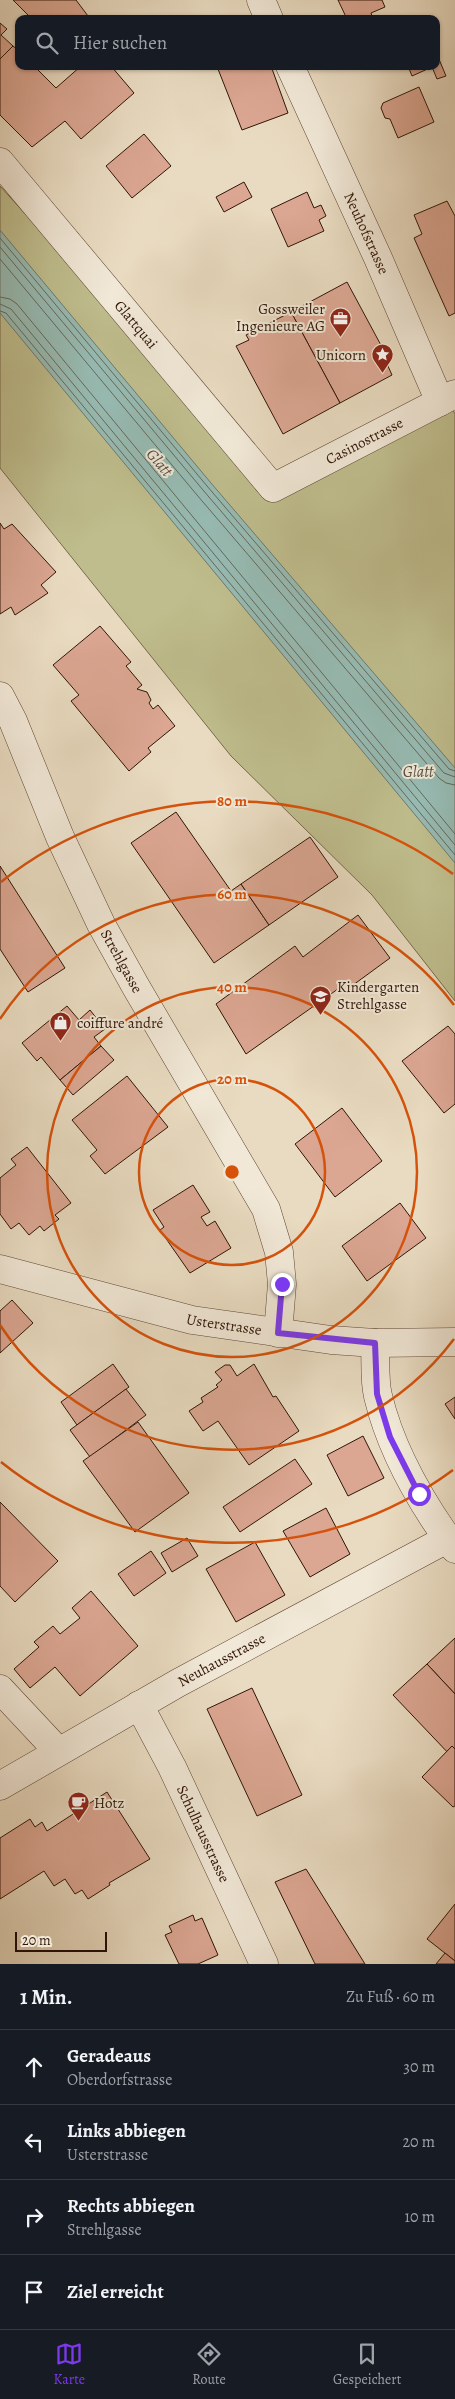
<!DOCTYPE html>
<html lang="de">
<meta charset="utf-8">
<style>
body{margin:0;font-family:Alegreya,serif;background:#20242c;color:#f1f3f6}
.scale{position:absolute;left:15px;bottom:12px;width:92px;box-sizing:border-box;padding-left:5px;border:2px solid #301506;border-top:0;font-size:14px;line-height:18px;white-space:nowrap;color:#301506;-webkit-text-stroke:4px #f1e8d7;paint-order:stroke}
.stop{position:absolute;width:15px;height:15px;margin:-11px;border:4px solid #7c3aed;border-radius:50%;background:#fff}
.stop.end{background:#7c3aed;border-color:#fff;box-shadow:0 1px 5px #0008}
.list{margin:0;padding:0;list-style:none}
h2{display:flex;justify-content:space-between;align-items:center;height:65px;margin:0;padding:0 20px;font-size:21px}
h2 small{font-size:16px;font-weight:400;color:#9ea1a6}
.list li{display:grid;grid-template-columns:32px 1fr auto;gap:15px;align-items:center;box-sizing:border-box;height:75px;padding:0 20px;border-top:1px solid #363941}
.list b{display:block;font-size:19px;white-space:nowrap}
.list p{margin:0;font-size:16px;white-space:nowrap;color:#9ea1a6}
.list em{font-size:16px;font-style:normal;color:#9ea1a6}
.icon{flex:none;width:28px;height:28px;fill:none;stroke:currentColor;stroke-width:2;stroke-linecap:round;stroke-linejoin:round}
.map{position:relative;flex:none;width:455px;height:1964px;overflow:hidden}
.search{position:absolute;background:#171b24;box-shadow:0 1px 4px #0004;left:15px;right:15px;top:15px;height:55px;display:flex;align-items:center;gap:12px;box-sizing:border-box;padding:0 18px;border-radius:10px;color:#9ea1a6;font-size:19px}
.sheet{height:365px;background:#171b24}
nav{display:flex;justify-content:space-around;align-items:center;box-sizing:border-box;height:70px;border-top:1px solid #363941;background:#171b24;font-size:14px;color:#9ea1a6}
nav a{display:grid;justify-items:center;gap:2px}
nav .on{color:#7c3aed}
.map>svg:first-child{display:block}
</style>
<div class="map">
<svg width="455" height="1964" viewBox="0 0 455 1964">
<rect width="100%" height="100%" fill="#e9dbc1"/>
<filter id="stains"><feTurbulence type="fractalNoise" baseFrequency=".004" numOctaves="4"/><feColorMatrix values="0 0 0 0 .2 0 0 0 0 .09 0 0 0 0 .02 0 0 0 .5 -.17"/></filter>
<radialGradient id="worn" r=".72"><stop offset=".6" stop-color="#630" stop-opacity="0"/><stop offset="1" stop-color="#630" stop-opacity=".3"/></radialGradient>
<path fill="#bfbd8d" stroke="#78694a" d="M0,186L273,488L447,399L455,414V1001L372,895L231,756L0,468Z"/>
<path fill="#97bbb3" stroke="#6e796e" d="M0,230L211,483L455,768V863L0,313Z"/>
<g fill="none" stroke-linecap="round" stroke-linejoin="round">
<g stroke="#64685c" stroke-width="1">
<path d="M0,238L207,486L449,769L455,771"/>
<path d="M0,247L203,490L444,773L455,777"/>
<path d="M0,259L197,495L439,778L446,783L455,785"/>
<path d="M0,297L10,299L17,304L455,834"/>
<path d="M0,304L11,309L455,845"/>
<path d="M0,311L6,313L455,855"/>
</g>
</g>
<g fill="#dba692" stroke="#301506">
<path d="M13,0H76L88,16L84,19H32Z"/>
<path d="M338,0H382L385,7L371,13L373,19H347Z"/>
<path d="M0,23L7,29L1,35L13,46L0,59Z"/>
<path d="M13,46L19,51V66H34L56,88L81,66H111L134,93L81,139L65,121L32,147L0,115V59Z"/>
<path d="M436,52L446,76L437,79L432,67L412,76L408,66H436Z"/>
<path d="M226,66H271L288,113L242,130L218,69Z"/>
<path d="M419,87L434,122L398,138L390,119L385,118L381,108L383,103Z"/>
<path d="M144,134L171,166L132,198L106,166Z"/>
<path d="M244,182L252,197L224,212L216,197Z"/>
<path d="M307,192L314,208L321,205L326,216L319,220L324,231L288,247L271,209Z"/>
<path d="M447,201L455,216V313L449,316L414,238L422,234L414,215Z"/>
<path d="M347,282L390,362L387,364L392,375L340,403L291,312Z"/>
<path d="M291,312L340,403L283,434L236,346L249,340L246,335Z"/>
<path d="M0,523L4,529L12,524L56,572L41,585L48,593L15,615L11,607L0,614Z"/>
<path d="M100,626L131,662L126,666L142,685L137,689L147,692L151,700L149,703L153,709L158,705L175,726L148,748L151,752L129,771L71,701L79,695L53,665Z"/>
<path d="M176,812L231,891L241,884L269,925L214,963L131,843Z"/>
<path d="M310,837L338,877L269,925L241,884Z"/>
<path d="M0,866L65,968L28,992L0,949Z"/>
<path d="M358,915L390,958L349,988L345,984L246,1054L216,1004L295,946L303,957Z"/>
<path d="M67,1006L79,1020L90,1010L105,1029L94,1037L101,1046L60,1080L41,1057L37,1061L22,1043Z"/>
<path d="M448,1026L455,1034V1104L444,1113L402,1061Z"/>
<path d="M101,1046L114,1060L73,1095L60,1080Z"/>
<path d="M127,1076L168,1127L105,1174L90,1156L97,1150L72,1120Z"/>
<path d="M342,1108L382,1161L335,1197L295,1144Z"/>
<path d="M27,1147L71,1203L55,1215L59,1219L44,1231L40,1226L29,1235L19,1223L11,1229L0,1214V1178L16,1165L11,1159Z"/>
<path d="M193,1185L210,1212L201,1217L207,1226L215,1221L231,1248L190,1273L160,1230L164,1227L153,1210Z"/>
<path d="M400,1203L426,1238L367,1281L342,1246Z"/>
<path d="M12,1300L33,1323L0,1353V1311Z"/>
<path d="M113,1364L129,1387L77,1425L61,1402Z"/>
<path d="M254,1364L273,1397L276,1396L299,1431L249,1465L218,1421L203,1431L189,1411L203,1402L201,1398L218,1387L216,1385L222,1380L215,1372L225,1365H230L237,1376Z"/>
<path d="M126,1389L146,1415L90,1457L70,1430Z"/>
<path d="M455,1397V1419L445,1404Z"/>
<path d="M138,1422L189,1493L135,1532L83,1461Z"/>
<path d="M363,1436L384,1478L348,1496L327,1455Z"/>
<path d="M295,1459L312,1484L240,1532L223,1507Z"/>
<path d="M0,1502L58,1561L15,1602L0,1586Z"/>
<path d="M326,1508L350,1554L310,1577L283,1531Z"/>
<path d="M187,1538L198,1556L172,1572L161,1553Z"/>
<path d="M255,1542L285,1595L236,1622L206,1569Z"/>
<path d="M151,1551L166,1573L134,1596L118,1574Z"/>
<path d="M91,1591L138,1646L80,1696L55,1667L30,1688L14,1669L39,1647L34,1642L53,1626L60,1634L80,1618L72,1608Z"/>
<path d="M455,1638V1694L427,1664Z"/>
<path d="M427,1664L455,1694V1755L452,1757L393,1695Z"/>
<path d="M252,1688L302,1795L257,1816L207,1709Z"/>
<path d="M452,1746L455,1749V1806L453,1807L422,1777Z"/>
<path d="M107,1792L150,1859L109,1883L110,1885L88,1899L82,1890L75,1894L65,1879L54,1886L44,1871L0,1899V1838L30,1819L35,1827L42,1822L47,1831Z"/>
<path d="M306,1869L365,1964H315L275,1882Z"/>
<path d="M455,1904V1961L427,1939Z"/>
<path d="M193,1915L195,1921L202,1918L218,1955L198,1964H179L165,1935L172,1932L169,1926Z"/>
<path d="M445,1953L455,1961V1964H436Z"/>
</g>
<g fill="none" stroke-linecap="round" stroke-linejoin="round">
<defs>
<g id="minor">
<path d="M261,0L269,19"/>
<path id="s1" d="M290,66L378,258L440,402"/>
<path id="s2" d="M0,162L273,488L455,394"/>
<path id="s3" d="M0,696L13,721L60,837L101,924L136,987L266,1209L279,1252L282,1284L278,1333"/>
<path id="s4" d="M0,1269L192,1320L331,1340L375,1343L455,1342"/>
<path d="M375,1343C376,1360 374,1380 378,1396C391,1451 422,1504 455,1549"/>
<path d="M0,1689L58,1751"/>
<path id="s5" d="M139,1705L172,1767L264,1964"/>
<path id="s6" d="M0,1786L178,1683L447,1539"/>
</g>
</defs>
<use href="#minor" stroke="#5e4635" stroke-width="29"/>
<use href="#minor" stroke="#f1e8d7" stroke-width="28"/>
</g>
<g fill="none" stroke-linecap="round" stroke-linejoin="round">
<path stroke="#7c3aed" stroke-width="6" d="M282,1284L278,1333L375,1343L377,1394L390,1437L419,1494"/>
</g>
<g fill="none" stroke="#d6520b" stroke-width="2.5">
<circle cx="232" cy="1172" r="93"/>
<circle cx="232" cy="1172" r="185"/>
<path d="M454 1339A278 278 0 0 1 0 1325M0 1019A278 278 0 0 1 454 1005"/>
<path d="M453 1470A371 371 0 0 1 1 1462M1 882A371 371 0 0 1 453 874"/>
</g>
<defs>
<symbol id="office-pin" viewBox="-11 -11 22 30"><path d="M0 17L-7.5 6A9.5 9.5 0 1 1 7.5 6Z" fill="#8f2418" stroke="#f1e8d7"/><path d="M-6-3h4V-5.5h4V-3h4V5H-6ZM-1-4.5V-3h2v-1.5ZM-6 0V1H6V0Z" fill="#fff"/></symbol>
<symbol id="sight-pin" viewBox="-11 -11 22 30"><path d="M0 17L-7.5 6A9.5 9.5 0 1 1 7.5 6Z" fill="#8f2418" stroke="#f1e8d7"/><path d="M0-6L1.8-2.2L6-1.7L2.9 1.2L3.7 5.4L0 3.3L-3.7 5.4L-2.9 1.2L-6-1.7L-1.8-2.2Z" fill="#fff"/></symbol>
<symbol id="school-pin" viewBox="-11 -11 22 30"><path d="M0 17L-7.5 6A9.5 9.5 0 1 1 7.5 6Z" fill="#8f2418" stroke="#f1e8d7"/><path d="M0-5L7-2L0 1L-7-2ZM-4 1L0 2.5L4 1V4Q0 6-4 4Z" fill="#fff"/></symbol>
<symbol id="shop-pin" viewBox="-11 -11 22 30"><path d="M0 17L-7.5 6A9.5 9.5 0 1 1 7.5 6Z" fill="#8f2418" stroke="#f1e8d7"/><path d="M-5-2.5h2.3a2.7 3.5 0 0 1 5.4 0H5L5.5 6h-11ZM-1.5-2.5h3a1.5 2.3 0 0 0-3 0Z" fill="#fff"/></symbol>
<symbol id="cafe-pin" viewBox="-11 -11 22 30"><path d="M0 17L-7.5 6A9.5 9.5 0 1 1 7.5 6Z" fill="#8f2418" stroke="#f1e8d7"/><path d="M-5.5-4.5H6V0H3Q3 3.5 0 3.5H-2.5Q-5.5 3.5-5.5 0ZM3-3.2v2h1.7v-2ZM-6 4.5H4V6H-6Z" fill="#fff"/></symbol>
</defs>
<g fill-rule="evenodd">
<use href="#office-pin" x="328" y="306" width="25" height="34"/>
<use href="#sight-pin" x="370" y="342" width="25" height="34"/>
<use href="#school-pin" x="308" y="984" width="25" height="34"/>
<use href="#shop-pin" x="48" y="1010" width="25" height="34"/>
<use href="#cafe-pin" x="66" y="1790" width="25" height="34"/>
</g>
<g text-anchor="middle" stroke-width="4" stroke-linejoin="round" paint-order="stroke">
<g font-size="15" fill="#301506" stroke="#f1e8d7">
<text dy="5" stroke="none"><textPath href="#s1" startOffset="184">Neuhofstrasse</textPath></text>
<text dy="5" stroke="none"><textPath href="#s2" startOffset="212">Glattquai</textPath></text>
<text dy="5" stroke="none"><textPath href="#s2" startOffset="528">Casinostrasse</textPath></text>
<text dy="5" stroke="none"><textPath href="#s3" startOffset="292">Strehlgasse</textPath></text>
<text dy="5" stroke="none"><textPath href="#s4" startOffset="231">Usterstrasse</textPath></text>
<text dy="5" stroke="none"><textPath href="#s6" startOffset="255">Neuhausstrasse</textPath></text>
<text dy="5" stroke="none"><textPath href="#s5" startOffset="144">Schulhausstrasse</textPath></text>
</g>
<g font-size="15" fill="#301506" stroke="#f1e8d7" text-anchor="start">
<text x="325" y="314" text-anchor="end">Gossweiler<tspan x="325" dy="17">Ingenieure AG</tspan></text>
<text x="366" y="360" text-anchor="end">Unicorn</text>
<text x="337" y="992">Kindergarten<tspan x="337" dy="17">Strehlgasse</tspan></text>
<text x="77" y="1028">coiffure andré</text>
<text x="94" y="1808">Hotz</text>
</g>
<g font-size="16" font-style="italic" fill="#544f43" stroke="#f1e8d7">
<text transform="translate(160 462) rotate(50)" y="6">Glatt</text>
<text x="418" y="777">Glatt</text>
</g>
</g>
<circle cx="232" cy="1172" r="8" fill="#d6520b" stroke="#f1e8d7" stroke-width="2.5"/>
<g font-size="15" text-anchor="middle" font-weight="bold" fill="#d6520b" stroke="#f1e8d7" stroke-width="4" stroke-linejoin="round" paint-order="stroke">
<text x="232" y="806">80 m</text>
<text x="232" y="899">60 m</text>
<text x="232" y="992">40 m</text>
<text x="232" y="1084">20 m</text>
</g>
<rect width="100%" height="100%" filter="url(#stains)"/>
<rect width="100%" height="100%" fill="url(#worn)"/>
</svg>
<div class="scale">20 m</div>
<div class="stop" style="left:419px;top:1494px"></div>
<div class="stop end" style="left:282px;top:1284px"></div>
<div class="search"><svg class="icon" aria-label="search" viewBox="0 0 24 24"><circle cx="10" cy="10" r="6"/><path d="M15 15l6 6"/></svg>Hier suchen</div>
</div>
<section class="sheet">
<h2>1 Min.<small>Zu Fuß · 60 m</small></h2>
<ul class="list">
<li><svg class="icon" aria-label="ahead" viewBox="0 0 24 24"><path d="M12 20V5M6 11l6-6 6 6"/></svg><div><b>Geradeaus</b><p>Oberdorfstrasse</p></div><em>30 m</em></li>
<li><svg class="icon" aria-label="left" viewBox="0 0 24 24"><path d="M17 20v-9H6M10 6l-5 5 5 5"/></svg><div><b>Links abbiegen</b><p>Usterstrasse</p></div><em>20 m</em></li>
<li><svg class="icon" aria-label="right" viewBox="0 0 24 24"><path d="M7 20v-9h11M14 6l5 5-5 5"/></svg><div><b>Rechts abbiegen</b><p>Strehlgasse</p></div><em>10 m</em></li>
<li><svg class="icon" aria-label="arrive" viewBox="0 0 24 24"><path d="M6 21V4h12l-3 4 3 4H6"/></svg><div><b>Ziel erreicht</b></div></li>
</ul>
</section>
<nav>
<a class="on"><svg class="icon" aria-label="map" viewBox="0 0 24 24"><path d="M3 6l6-2 6 2 6-2v14l-6 2-6-2-6 2zM9 4v14M15 6v14"/></svg>Karte</a>
<a><svg class="icon" aria-label="directions" viewBox="0 0 24 24"><path d="M12 3l9 9-9 9-9-9zM9 14v-3h6M13 9l2 2-2 2"/></svg>Route</a>
<a><svg class="icon" aria-label="saved" viewBox="0 0 24 24"><path d="M7 4h10v16l-5-4-5 4z"/></svg>Gespeichert</a>
</nav>
